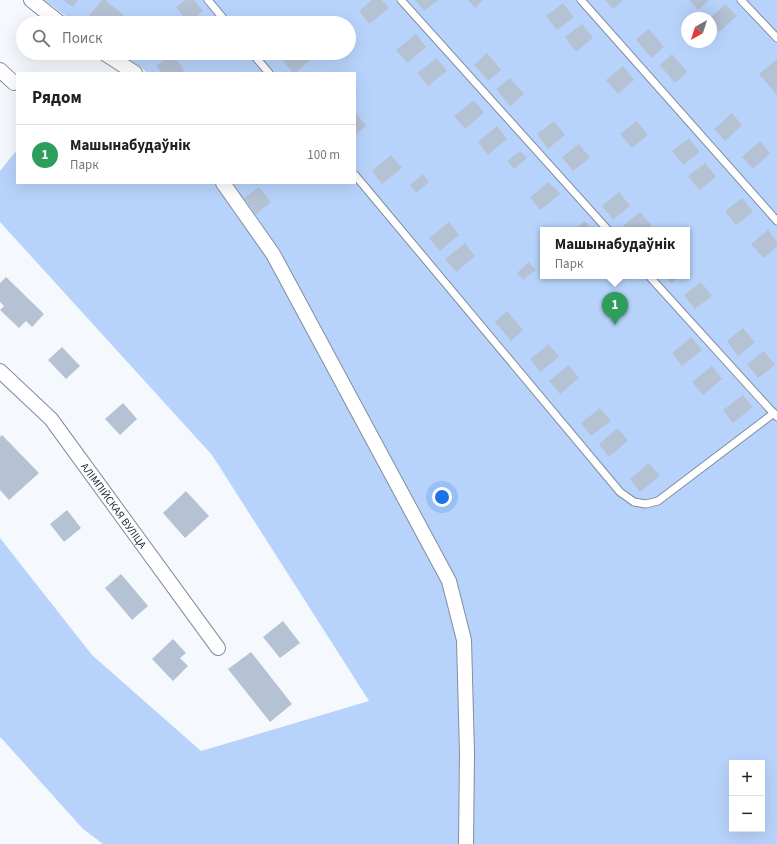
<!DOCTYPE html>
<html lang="ru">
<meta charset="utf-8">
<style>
body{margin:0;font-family:"Source Sans 3",sans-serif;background:#f2f2f2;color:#202124}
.controls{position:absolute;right:12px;bottom:12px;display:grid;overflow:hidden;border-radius:0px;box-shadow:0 4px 16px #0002}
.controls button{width:36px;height:36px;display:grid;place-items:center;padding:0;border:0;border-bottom:1px solid #e0e0e0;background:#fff;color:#202124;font:20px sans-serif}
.compass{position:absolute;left:681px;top:12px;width:36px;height:36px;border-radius:50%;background:#fff;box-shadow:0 4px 16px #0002;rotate:219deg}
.you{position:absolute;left:442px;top:497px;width:14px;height:14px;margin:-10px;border:3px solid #fff;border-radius:50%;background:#1a73e8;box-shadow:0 0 0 6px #1a73e833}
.badge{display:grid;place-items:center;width:26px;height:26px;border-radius:50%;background:#cf432f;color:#fff;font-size:13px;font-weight:700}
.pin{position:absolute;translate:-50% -33px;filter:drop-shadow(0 1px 2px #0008)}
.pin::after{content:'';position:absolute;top:21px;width:14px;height:12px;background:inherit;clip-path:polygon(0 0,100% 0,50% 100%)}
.popup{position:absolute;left:540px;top:227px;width:150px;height:52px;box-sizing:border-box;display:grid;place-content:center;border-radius:0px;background:#fff;filter:drop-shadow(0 1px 3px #0005);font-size:13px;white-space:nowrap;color:#757577}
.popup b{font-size:15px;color:#202124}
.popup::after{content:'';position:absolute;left:50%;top:100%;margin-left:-8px;border:8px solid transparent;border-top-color:#fff}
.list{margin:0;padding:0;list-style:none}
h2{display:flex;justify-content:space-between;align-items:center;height:52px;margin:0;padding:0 16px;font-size:17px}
h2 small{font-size:13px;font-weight:400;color:#757577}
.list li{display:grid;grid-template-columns:26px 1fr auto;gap:12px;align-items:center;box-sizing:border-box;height:60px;padding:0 16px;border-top:1px solid #e0e0e0}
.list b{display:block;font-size:15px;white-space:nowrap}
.list p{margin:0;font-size:13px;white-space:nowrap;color:#757577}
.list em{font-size:13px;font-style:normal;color:#757577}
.icon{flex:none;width:22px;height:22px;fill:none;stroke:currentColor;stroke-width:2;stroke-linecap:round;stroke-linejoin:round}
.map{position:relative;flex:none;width:777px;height:844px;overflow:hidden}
.search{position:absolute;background:#fff;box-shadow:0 4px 16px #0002;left:16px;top:16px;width:340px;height:44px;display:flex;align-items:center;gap:10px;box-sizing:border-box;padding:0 14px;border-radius:22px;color:#757577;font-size:15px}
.panel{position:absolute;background:#fff;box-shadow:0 4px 16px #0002;left:16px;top:72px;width:340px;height:112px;border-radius:0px}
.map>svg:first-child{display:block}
</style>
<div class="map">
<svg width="777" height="844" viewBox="0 0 777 844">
<rect width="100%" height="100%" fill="#f5f8fc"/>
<path fill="#b8d3fb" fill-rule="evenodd" d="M44,0H777V844H103L83,829L3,740L0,737V538L92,655L201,751L369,701L212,455L0,222V171L17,150V183H214L257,223L232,183H355V73H147L143,69L119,53H349V23H75ZM687,18H711V42H687ZM543,230H687V276H543ZM732,763H762V829H732Z"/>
<g fill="#b5c2d4">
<path d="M63,0H78L73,7Z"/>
<path d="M102,0H105L133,23H88L85,21Z"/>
<path d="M186,0H194L203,11L188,23L176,7Z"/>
<path d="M372,0H382L389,8L369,24L359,11Z"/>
<path d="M415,0H438L424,11Z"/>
<path d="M468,0H483L475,8Z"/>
<path d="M605,0H623L613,9Z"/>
<path d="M689,0H709L698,10Z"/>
<path d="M563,3L574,17L557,30L546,16Z"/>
<path d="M726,4L737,16L719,32L711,23V17Z"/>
<path d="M582,24L593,38L576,52L565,37Z"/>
<path d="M649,29L664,47L651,58L636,39Z"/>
<path d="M416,34L426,47L407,63L396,50Z"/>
<path d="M294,53H309L313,58L295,73H293L283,61Z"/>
<path d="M487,53L501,70L488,81L474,65Z"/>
<path d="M172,54L184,70L180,73H162L156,66Z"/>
<path d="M672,54L687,72L675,83L660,65Z"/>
<path d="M437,58L447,71L428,86L417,73Z"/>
<path d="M777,59V95L759,74Z"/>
<path d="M623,66L634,80L618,94L606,80Z"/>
<path d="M510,78L524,94L510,106L496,89Z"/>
<path d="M474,100L484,113L465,129L454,116Z"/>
<path d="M356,113L366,126L355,135V114Z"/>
<path d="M732,113L742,125L725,141L714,129Z"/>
<path d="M554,121L565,135L548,149L537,134Z"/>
<path d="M637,121L648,135L632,148L620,134Z"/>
<path d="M497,126L507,139L488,155L478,142Z"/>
<path d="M689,138L700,152L683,165L672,151Z"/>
<path d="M760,141L770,153L753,169L742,157Z"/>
<path d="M579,144L590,158L573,171L562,157Z"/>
<path d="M520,151L527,158L514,169L507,161Z"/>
<path d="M391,155L402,168L382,184L372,171Z"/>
<path d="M705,163L716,177L699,190L688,176Z"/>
<path d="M423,174L429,182L416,193L410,185Z"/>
<path d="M549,182L560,194L540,210L530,197Z"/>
<path d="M259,187L271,202L256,214L244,198Z"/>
<path d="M619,192L630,206L613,220L602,206Z"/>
<path d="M742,198L753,212L736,225L725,211Z"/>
<path d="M640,212L652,226L647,230H627L624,225Z"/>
<path d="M585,221L592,230H574Z"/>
<path d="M449,222L459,235L440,251L429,238Z"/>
<path d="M768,230L777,242V247L763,258L751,244Z"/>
<path d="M465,243L475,256L456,272L445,259Z"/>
<path d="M529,262L536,270L523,280L517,273Z"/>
<path d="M665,276H680L671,283Z"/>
<path d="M6,277L44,314L32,327L26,321L19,328L0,310L4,306L0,302V283Z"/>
<path d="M701,282L712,296L695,309L684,295Z"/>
<path d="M507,311L523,330L511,341L495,322Z"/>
<path d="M743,328L755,342L738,356L727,341Z"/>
<path d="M691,337L702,350L682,366L672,353Z"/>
<path d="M549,344L559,357L540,372L530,359Z"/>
<path d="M62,347L80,366L66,379L48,360Z"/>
<path d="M764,351L775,365L758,378L747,364Z"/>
<path d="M569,365L579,378L560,394L549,381Z"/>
<path d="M712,366L722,379L703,395L692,382Z"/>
<path d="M743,395L753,407L733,423L723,410Z"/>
<path d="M123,403L137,419L120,435L105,419Z"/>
<path d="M600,408L611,421L591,436L581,423Z"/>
<path d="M618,428L628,441L609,457L599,444Z"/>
<path d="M2,435L39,473L9,500L0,490V437Z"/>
<path d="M649,463L660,476L640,492L630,479Z"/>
<path d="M186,491L209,516L185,538L163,513Z"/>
<path d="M67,510L81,528L64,542L50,524Z"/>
<path d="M121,574L148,606L132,620L105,588Z"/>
<path d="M283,621L300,643L280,658L263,637Z"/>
<path d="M173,639L186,653L180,658L188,666L173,681L152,659Z"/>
<path d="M251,652L292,704L270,722L228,669Z"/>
</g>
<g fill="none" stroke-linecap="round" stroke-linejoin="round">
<defs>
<g id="service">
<path d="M208,0L227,23"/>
<path d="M401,0L608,230"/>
<path d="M581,0L777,221"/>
<path d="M741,0L777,38"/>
<path d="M252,53L269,73"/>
<path d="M355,175L620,492L634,502L646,504L658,501L774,413"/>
<path d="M649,276L777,417"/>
</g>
<g id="minor">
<path d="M31,0L60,23"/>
<path d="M104,53L135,73"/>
<path d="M0,70L14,83"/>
<path d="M223,183L273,254L449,581L464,640L467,753L466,844"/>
<path id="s1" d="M0,371L51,419L218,648"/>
</g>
</defs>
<use href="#service" stroke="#808d9e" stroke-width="9"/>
<use href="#minor" stroke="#808d9e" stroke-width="16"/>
<use href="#service" stroke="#fff" stroke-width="7"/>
<use href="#minor" stroke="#fff" stroke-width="14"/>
</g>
<g text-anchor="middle" stroke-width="3" stroke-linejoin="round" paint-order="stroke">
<g font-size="11" fill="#262b32" stroke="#f5f8fc">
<text dy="4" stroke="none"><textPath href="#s1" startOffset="177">АЛІМПІЙСКАЯ ВУЛІЦА</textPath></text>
</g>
</g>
</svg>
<div class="controls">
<button>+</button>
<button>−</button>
</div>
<svg class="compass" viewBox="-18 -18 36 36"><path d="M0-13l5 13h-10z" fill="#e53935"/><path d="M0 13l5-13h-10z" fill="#757577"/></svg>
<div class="you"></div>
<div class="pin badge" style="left:615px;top:325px;background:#2e9e5b">1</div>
<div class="popup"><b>Машынабудаўнік</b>Парк</div>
<div class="search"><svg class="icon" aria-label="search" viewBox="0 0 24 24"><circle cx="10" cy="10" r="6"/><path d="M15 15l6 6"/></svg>Поиск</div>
<section class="panel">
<h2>Рядом<small></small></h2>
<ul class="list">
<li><span class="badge" style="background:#2e9e5b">1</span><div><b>Машынабудаўнік</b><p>Парк</p></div><em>100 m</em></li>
</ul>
</section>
</div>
